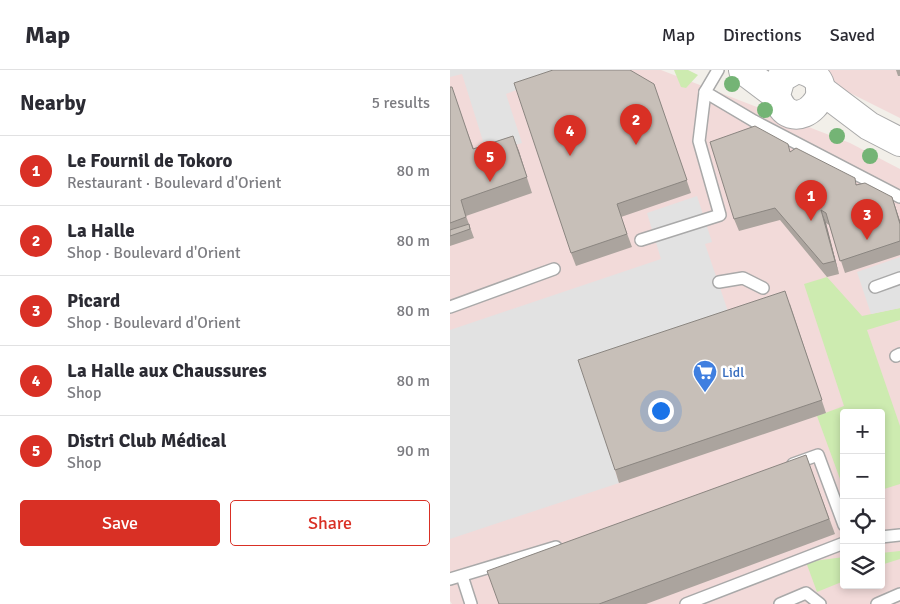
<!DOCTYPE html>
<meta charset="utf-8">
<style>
body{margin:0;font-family:Signika,sans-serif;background:#f7f7f7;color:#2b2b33}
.controls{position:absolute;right:15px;bottom:15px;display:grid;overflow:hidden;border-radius:5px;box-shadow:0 2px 8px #0003}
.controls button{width:45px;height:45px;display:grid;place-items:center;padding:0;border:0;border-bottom:1px solid #e1e1e2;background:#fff;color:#2b2b33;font:25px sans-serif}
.you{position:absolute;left:210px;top:340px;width:18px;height:18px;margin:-12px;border:4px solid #fff;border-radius:50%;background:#1a73e8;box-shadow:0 0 0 8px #1a73e833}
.badge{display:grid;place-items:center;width:32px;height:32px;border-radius:50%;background:#d93025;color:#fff;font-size:16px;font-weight:700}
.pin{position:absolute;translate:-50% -41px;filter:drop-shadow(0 1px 2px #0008)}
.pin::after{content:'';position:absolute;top:26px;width:18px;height:15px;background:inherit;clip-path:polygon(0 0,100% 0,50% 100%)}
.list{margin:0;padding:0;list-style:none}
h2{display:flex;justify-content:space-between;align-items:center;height:65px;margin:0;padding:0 20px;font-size:21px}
h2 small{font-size:16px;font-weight:400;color:#7c7c81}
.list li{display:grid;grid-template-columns:32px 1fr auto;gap:15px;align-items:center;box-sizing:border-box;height:70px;padding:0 20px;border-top:1px solid #e1e1e2}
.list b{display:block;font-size:19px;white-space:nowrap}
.list p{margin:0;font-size:16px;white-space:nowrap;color:#7c7c81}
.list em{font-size:16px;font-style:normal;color:#7c7c81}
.actions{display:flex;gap:10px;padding:15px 20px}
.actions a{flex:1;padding:11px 0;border:1px solid #d93025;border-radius:5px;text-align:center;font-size:18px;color:#d93025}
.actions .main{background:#d93025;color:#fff}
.icon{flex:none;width:28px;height:28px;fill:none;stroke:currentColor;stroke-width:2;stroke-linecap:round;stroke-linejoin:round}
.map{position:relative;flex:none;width:450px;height:534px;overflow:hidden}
header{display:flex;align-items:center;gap:30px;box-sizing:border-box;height:70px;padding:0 25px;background:#fff;border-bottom:1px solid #e1e1e2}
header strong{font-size:24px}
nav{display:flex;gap:28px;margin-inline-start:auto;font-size:18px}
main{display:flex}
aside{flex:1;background:#fff}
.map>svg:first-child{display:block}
</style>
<header>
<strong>Map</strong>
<nav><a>Map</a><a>Directions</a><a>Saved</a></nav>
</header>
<main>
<aside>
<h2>Nearby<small>5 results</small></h2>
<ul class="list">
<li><span class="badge">1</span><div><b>Le Fournil de Tokoro</b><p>Restaurant · Boulevard d'Orient</p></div><em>80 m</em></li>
<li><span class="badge">2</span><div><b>La Halle</b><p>Shop · Boulevard d'Orient</p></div><em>80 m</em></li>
<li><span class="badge">3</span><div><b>Picard</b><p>Shop · Boulevard d'Orient</p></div><em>80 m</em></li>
<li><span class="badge">4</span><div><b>La Halle aux Chaussures</b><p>Shop</p></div><em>80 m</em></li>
<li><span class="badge">5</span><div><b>Distri Club Médical</b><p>Shop</p></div><em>90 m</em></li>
</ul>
<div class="actions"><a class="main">Save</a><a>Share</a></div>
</aside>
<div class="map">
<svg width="450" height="534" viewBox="0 0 450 534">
<rect width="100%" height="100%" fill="#f2efe9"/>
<g fill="#f2dad9" fill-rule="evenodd">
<path d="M0,0H211L400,73L450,99V534H2L0,531ZM394,343H431V515H394Z"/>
<path d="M354,0H450V48Z"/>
</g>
<g fill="#cdebb0">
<path d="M224,0H238L248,5L236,18L231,17Z"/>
<path d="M377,207L412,246L450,238V250L417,260L450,356V414L431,420V343H394V420L367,346L394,336L354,214Z"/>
<path d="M450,481V489L431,495V483Z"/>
<path d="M394,487V511L367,522L356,492Z"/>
</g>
<g fill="#e2e2e2">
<path d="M0,0H117L56,24L72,73L37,84L12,4L0,7Z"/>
<path d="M247,126L262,172L255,174L282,253L133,303L169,413L0,469V260L211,189L197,143Z"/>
<path d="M450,187V238L421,244L407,202Z"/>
</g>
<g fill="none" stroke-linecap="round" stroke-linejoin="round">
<defs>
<g id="service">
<path d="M268,0L255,22L304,51L450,127"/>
<path d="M191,170L270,145L249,71L255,22"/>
<path d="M269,212L293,208L313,218"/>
<path d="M425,217L450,208"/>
<path d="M0,237L104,199"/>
<path d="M446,286L450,284"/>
<path d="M343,394L368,385L394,455"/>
<path d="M431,467L450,465"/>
<path d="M12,506L21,534"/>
<path d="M0,509L106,477"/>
<path d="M236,534L394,473"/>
<path d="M330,534L356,523L370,534"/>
<path d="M427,534L450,524"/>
</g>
<g id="tertiary">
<path d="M293,0L326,25"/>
<path d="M345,0L331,8L326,25C342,76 401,13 351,0"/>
<path d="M370,19L419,56L450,72"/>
</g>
</defs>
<use href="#service" stroke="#a9a9a9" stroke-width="14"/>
<use href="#tertiary" stroke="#a9a9a9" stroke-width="30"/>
<use href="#service" stroke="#fff" stroke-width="11"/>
<use href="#tertiary" stroke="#fff" stroke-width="28"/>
</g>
<g fill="#74b475">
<circle cx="282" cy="14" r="8"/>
<circle cx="315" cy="40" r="8"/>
<circle cx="387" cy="66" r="8"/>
<circle cx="420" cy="86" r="8"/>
</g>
<g fill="#aba49e">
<path d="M446,0H450V6H448Z"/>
<path d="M0,17L24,79L63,66L82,123L16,146L24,168L0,176Z"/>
<path d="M208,26L241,123L171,147L182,177L126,196L121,183Z"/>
<path d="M340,81L408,115L442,127L450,151V185L395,203L379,155L376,153L389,204L377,207L330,150L289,161L284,149Z"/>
<path d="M340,234L376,343L169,413L165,400Z"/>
<path d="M356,385L385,464L196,534H49Z"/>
</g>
<g fill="#8b8681">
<path d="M63,66L69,81L82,123L77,107Z"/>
<path d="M442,127L450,151V154Z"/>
<path d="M371,140L376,153L389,204L385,191Z"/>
</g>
<g fill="#c7bfb8" stroke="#8b8681">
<path d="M103,0H180L204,14L237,110L167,134L177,164L121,183L64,13Z"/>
<path d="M0,17H2L23,79L63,66L77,107L11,130L16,147L0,153Z"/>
<path d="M305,56L338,74L340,82L346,78L405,108L406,115L415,113L442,127L450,154V171L390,191L376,143L371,140L385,191L373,194L325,138L284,149L260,72Z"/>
<path d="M19,154L20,159L0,166V160Z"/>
<path d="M335,221L372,330L165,400L128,290Z"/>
<path d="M356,385L379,449L149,534H49L37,501Z"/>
</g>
<defs>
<symbol id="supermarket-pin" viewBox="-11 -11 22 30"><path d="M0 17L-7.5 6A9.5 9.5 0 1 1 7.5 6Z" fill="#3f7fe0" stroke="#fff"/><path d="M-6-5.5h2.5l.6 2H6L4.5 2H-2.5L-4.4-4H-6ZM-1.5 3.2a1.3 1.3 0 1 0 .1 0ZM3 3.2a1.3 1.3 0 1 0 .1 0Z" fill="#fff"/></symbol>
</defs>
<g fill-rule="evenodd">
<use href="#supermarket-pin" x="241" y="288" width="28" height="38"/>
</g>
<g text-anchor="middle" stroke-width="5" stroke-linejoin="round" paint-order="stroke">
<g font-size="14" fill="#366cbe" stroke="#fff" text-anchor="start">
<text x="272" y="307">Lidl</text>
</g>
</g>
</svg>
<div class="controls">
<button>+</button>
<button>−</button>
<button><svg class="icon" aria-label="locate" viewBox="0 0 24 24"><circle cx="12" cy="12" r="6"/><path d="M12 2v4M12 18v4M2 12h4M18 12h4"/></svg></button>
<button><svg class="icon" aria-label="layers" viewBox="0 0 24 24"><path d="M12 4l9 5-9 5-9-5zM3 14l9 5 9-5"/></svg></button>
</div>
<div class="you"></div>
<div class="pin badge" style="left:361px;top:151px">1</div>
<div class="pin badge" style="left:186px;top:75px">2</div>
<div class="pin badge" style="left:417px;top:170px">3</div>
<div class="pin badge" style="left:120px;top:86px">4</div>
<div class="pin badge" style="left:40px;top:112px">5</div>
</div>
</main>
